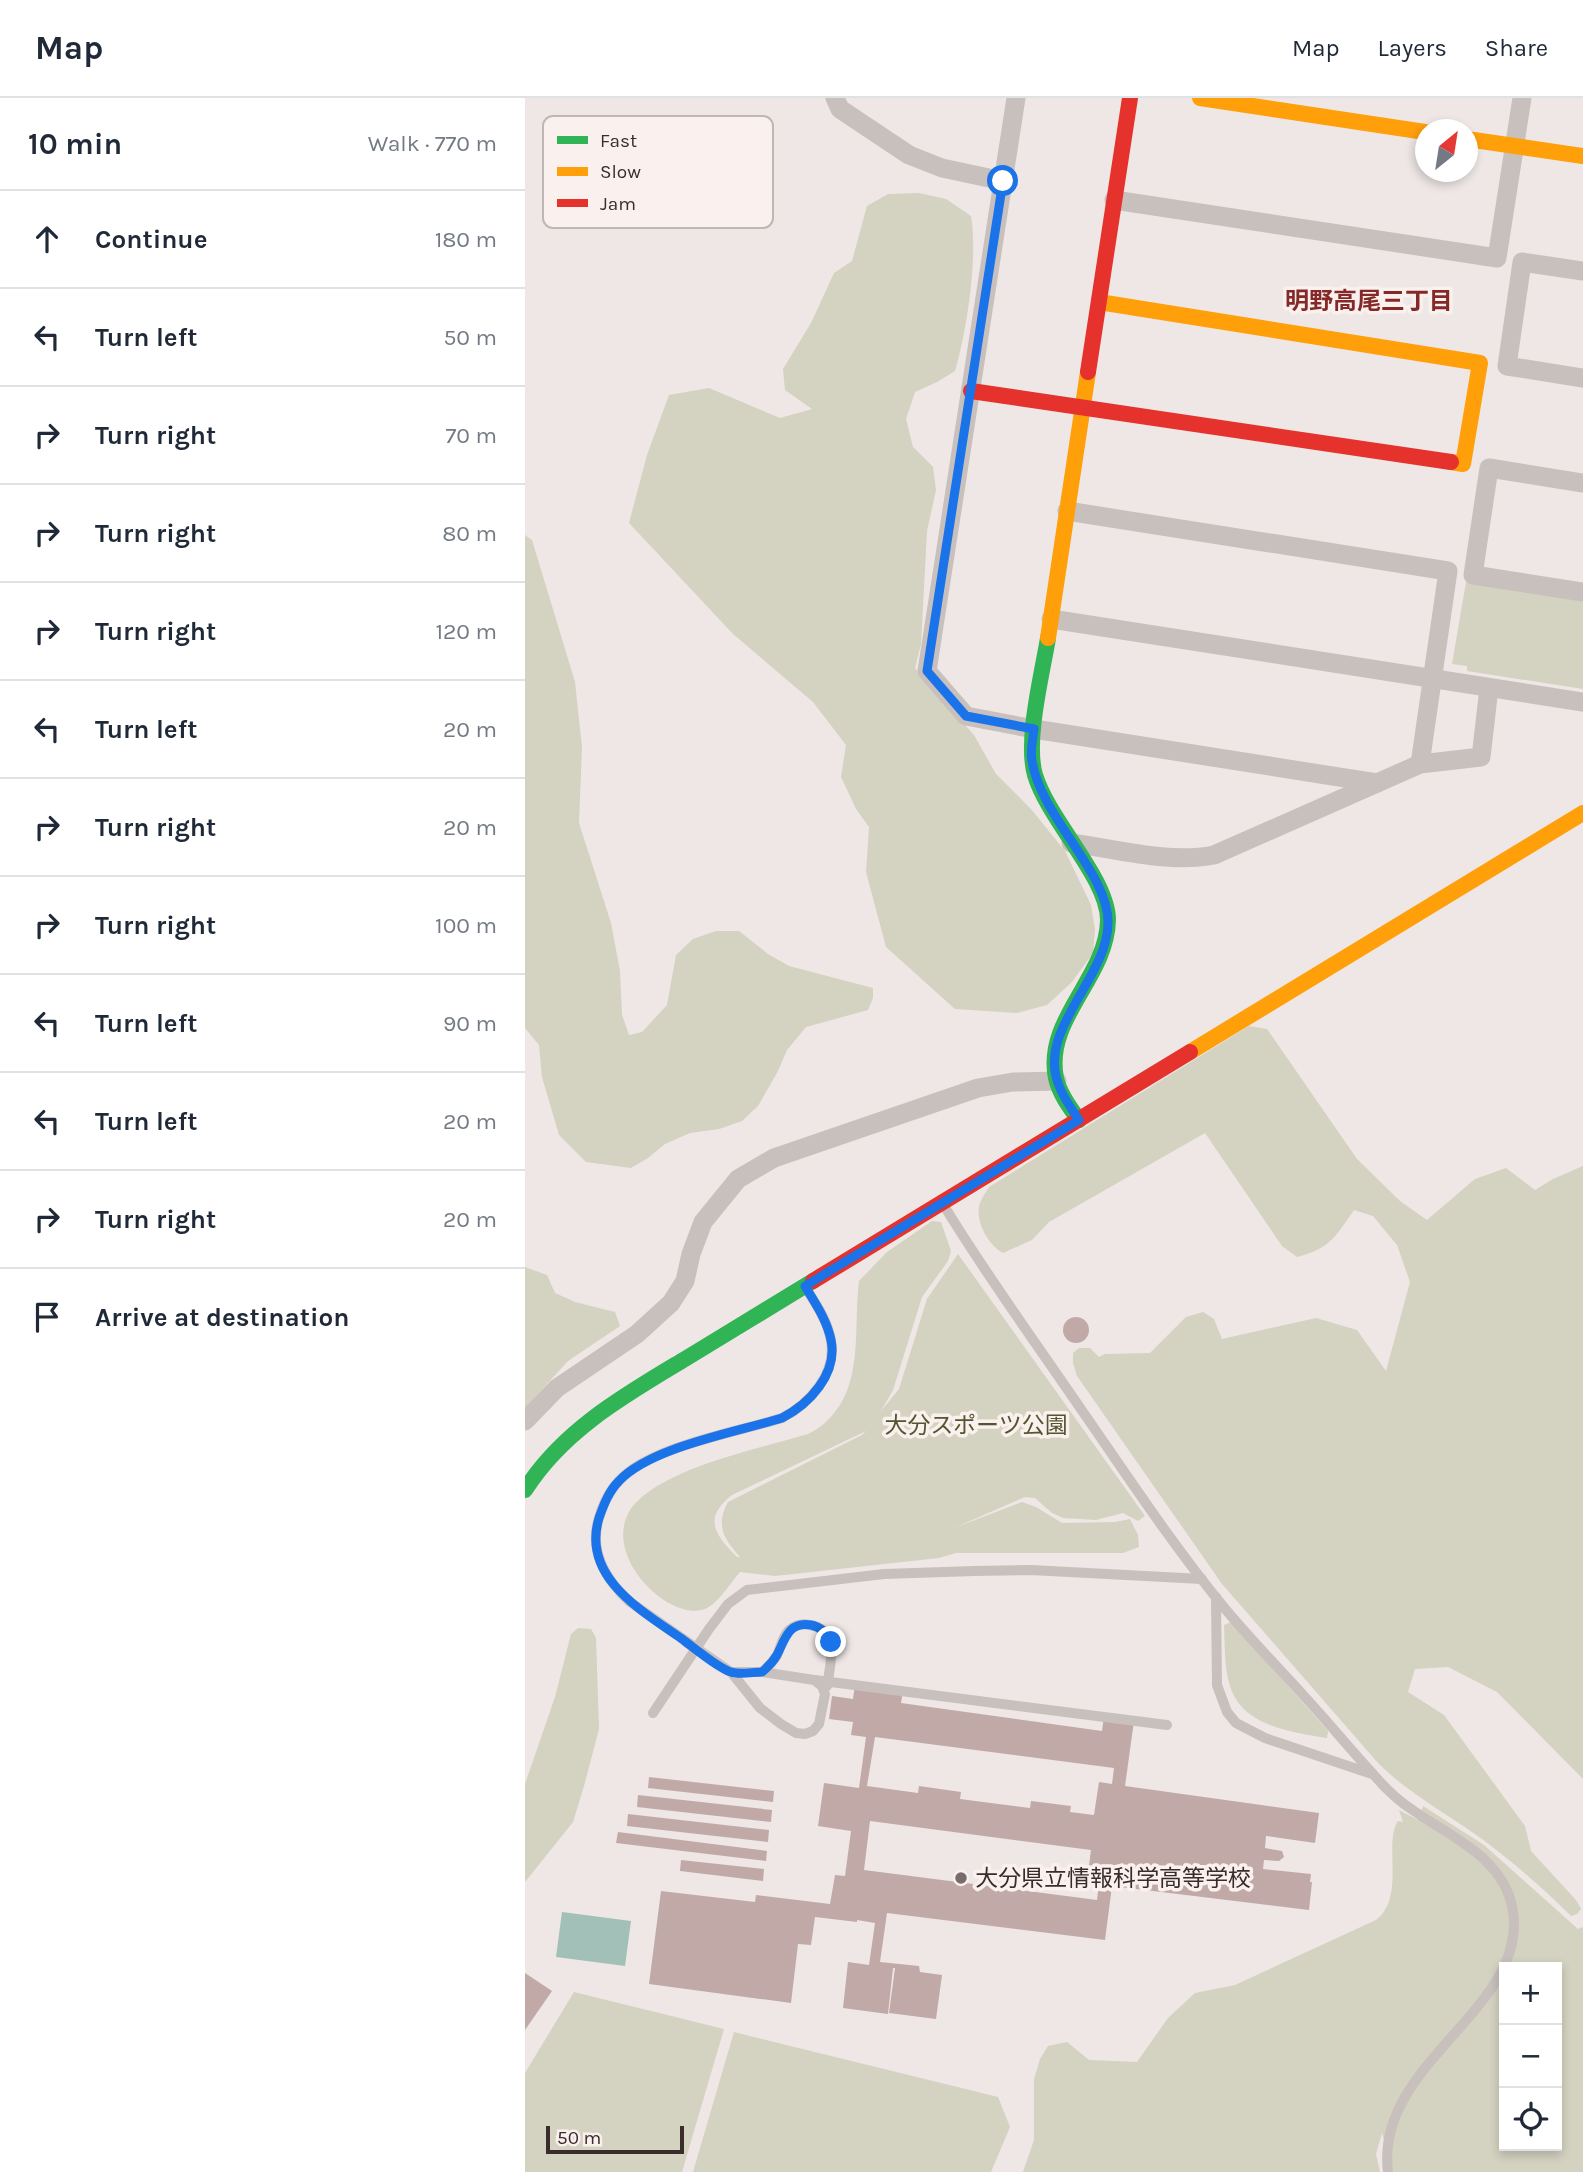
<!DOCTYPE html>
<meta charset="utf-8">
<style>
body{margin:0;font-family:Karla,"Noto Sans JP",sans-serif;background:#f2f2f3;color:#1f2937}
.controls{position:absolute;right:21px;bottom:21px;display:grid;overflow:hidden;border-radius:0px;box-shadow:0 4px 10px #0003}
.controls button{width:63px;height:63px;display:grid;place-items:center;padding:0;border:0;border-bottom:2px solid #e0e1e3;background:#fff;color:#1f2937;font:35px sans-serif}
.compass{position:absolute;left:890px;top:21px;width:63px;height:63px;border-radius:50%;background:#fff;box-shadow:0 4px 10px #0003;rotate:30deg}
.scale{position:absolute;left:21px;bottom:18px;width:138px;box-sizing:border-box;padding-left:7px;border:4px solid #392c2b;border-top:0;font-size:19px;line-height:24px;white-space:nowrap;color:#392c2b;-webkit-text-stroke:5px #faf1ee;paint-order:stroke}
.stop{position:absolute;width:21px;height:21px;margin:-16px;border:5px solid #1a73e8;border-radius:50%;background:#fff}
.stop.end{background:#1a73e8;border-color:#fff;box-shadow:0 2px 7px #0008}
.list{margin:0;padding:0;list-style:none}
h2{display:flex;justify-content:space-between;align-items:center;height:91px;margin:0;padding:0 28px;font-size:30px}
h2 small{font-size:23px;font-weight:400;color:#747a83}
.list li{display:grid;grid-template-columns:46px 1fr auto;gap:21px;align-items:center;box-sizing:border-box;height:98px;padding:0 28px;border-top:2px solid #e0e1e3}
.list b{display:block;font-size:26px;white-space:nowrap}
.list em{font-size:23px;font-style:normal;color:#747a83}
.icon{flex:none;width:38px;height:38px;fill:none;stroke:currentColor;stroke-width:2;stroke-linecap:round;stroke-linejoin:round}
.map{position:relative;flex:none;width:1058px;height:2074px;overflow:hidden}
header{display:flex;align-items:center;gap:42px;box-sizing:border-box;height:98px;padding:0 35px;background:#fff;border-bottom:2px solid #e0e1e3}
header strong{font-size:33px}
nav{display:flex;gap:38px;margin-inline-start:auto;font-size:24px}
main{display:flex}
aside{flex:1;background:#fff}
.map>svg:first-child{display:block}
</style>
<header>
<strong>Map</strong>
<nav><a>Map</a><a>Layers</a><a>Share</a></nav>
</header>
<main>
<aside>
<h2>10 min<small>Walk · 770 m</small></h2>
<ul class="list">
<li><svg class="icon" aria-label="ahead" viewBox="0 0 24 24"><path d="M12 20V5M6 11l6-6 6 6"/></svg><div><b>Continue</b></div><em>180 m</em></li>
<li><svg class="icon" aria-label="left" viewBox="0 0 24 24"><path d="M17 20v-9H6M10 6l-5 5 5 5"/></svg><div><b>Turn left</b></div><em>50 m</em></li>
<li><svg class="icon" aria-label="right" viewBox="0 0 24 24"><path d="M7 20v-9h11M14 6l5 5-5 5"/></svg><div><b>Turn right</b></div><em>70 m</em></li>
<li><svg class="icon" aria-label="right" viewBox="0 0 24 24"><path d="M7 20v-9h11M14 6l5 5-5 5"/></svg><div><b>Turn right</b></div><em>80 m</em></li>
<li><svg class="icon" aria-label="right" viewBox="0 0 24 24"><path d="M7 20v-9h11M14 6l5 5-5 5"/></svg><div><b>Turn right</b></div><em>120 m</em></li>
<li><svg class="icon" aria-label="left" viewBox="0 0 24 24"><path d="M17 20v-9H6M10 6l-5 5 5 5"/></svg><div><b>Turn left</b></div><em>20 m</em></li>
<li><svg class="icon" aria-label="right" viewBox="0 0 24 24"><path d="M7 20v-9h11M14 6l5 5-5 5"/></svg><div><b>Turn right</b></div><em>20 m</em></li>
<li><svg class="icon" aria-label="right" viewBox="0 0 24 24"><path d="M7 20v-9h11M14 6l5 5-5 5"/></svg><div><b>Turn right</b></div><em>100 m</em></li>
<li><svg class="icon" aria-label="left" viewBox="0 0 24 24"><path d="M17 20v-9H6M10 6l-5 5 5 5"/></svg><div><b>Turn left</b></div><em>90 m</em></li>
<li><svg class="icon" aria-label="left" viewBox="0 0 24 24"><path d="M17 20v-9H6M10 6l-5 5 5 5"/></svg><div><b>Turn left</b></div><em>20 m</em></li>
<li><svg class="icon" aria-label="right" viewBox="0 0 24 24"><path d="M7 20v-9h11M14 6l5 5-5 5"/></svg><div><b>Turn right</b></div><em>20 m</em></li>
<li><svg class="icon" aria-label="arrive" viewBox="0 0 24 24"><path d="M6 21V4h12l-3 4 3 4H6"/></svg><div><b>Arrive at destination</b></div></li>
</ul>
</aside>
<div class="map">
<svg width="1058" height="2074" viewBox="0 0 1058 2074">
<rect width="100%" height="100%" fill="#eee7e5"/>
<g fill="#d4d2c0" fill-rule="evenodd">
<path d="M394,95L421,101L446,118C453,158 442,233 430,273L412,284L390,294L381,321L388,349L408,369L411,392L402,433L396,546L390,570L449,637L471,676L506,711L540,753L566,807L570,832L568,855L547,884L522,907L492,915L430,911L361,849L341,774L344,729L331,711L316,679L321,647L288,604L208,536L104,425L122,357L144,297L184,290L255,320L287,311L260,292L258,271L286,225L309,175L327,163L342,108L363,96Z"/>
<path d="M0,437L7,442L50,584L57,649L54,725L86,825L95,873L97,917L104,937L117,934L142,907L151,857L168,841L191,833H214L243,856L264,868L348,890V900L343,912L281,929L262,952L253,973L233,1008L217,1023L194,1031L165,1035L140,1046L123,1060L106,1070L61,1064L34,1037L17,979L14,947L0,930Z"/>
<path d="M941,484L1058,502V591L942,573V568L927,566Z"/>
<path d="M724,928L742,931L832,1061L875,1103L902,1122L950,1081L981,1070L1010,1092L1028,1081L1058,1068V1681L972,1594L923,1569L890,1571L883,1594L919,1617L1000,1728L1006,1753L1051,1802L1056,1811L1052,1816L1046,1818C1018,1790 988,1764 957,1741C921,1715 884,1696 853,1665L697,1486L552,1278L548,1265V1255L554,1250H565L574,1259L580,1256L625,1255L661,1219L678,1214L689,1221L697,1241L791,1220L832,1232L861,1273L885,1184L872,1147L848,1118L829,1112C810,1139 806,1150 772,1159L757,1148L680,1035L524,1124L507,1142L478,1155C463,1147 449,1122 455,1105C457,1099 461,1094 464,1089Z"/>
<path d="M407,1123L416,1124L426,1153L423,1163L397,1199L368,1292L356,1313L374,1291L402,1201L433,1156L620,1418L613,1423L598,1415L571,1422L538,1420L527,1415L510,1400L500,1399L429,1430L497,1404L511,1409L537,1425L590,1424L605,1421L613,1437L614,1449L598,1455H431L414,1460L250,1478L215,1474C205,1485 195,1503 182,1510C144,1529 60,1444 118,1398C158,1366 233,1351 283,1336C289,1333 296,1329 301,1324C340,1288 328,1230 334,1183L362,1154ZM341,1333L337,1337L203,1404C190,1428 199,1441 215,1459H212C189,1436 178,1420 207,1397Z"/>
<path d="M0,1169L22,1177L30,1195L50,1204L90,1214L95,1228L43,1263L0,1310Z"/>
<path d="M706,1524L803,1633L802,1640C766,1634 717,1628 705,1588C699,1570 700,1547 699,1527Z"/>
<path d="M53,1530L66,1531L71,1540L74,1631L59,1688L48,1724L0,1784V1686L30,1599L46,1536Z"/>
<path d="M898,1708L959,1747L1053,1831L1058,1829V2074H868L857,2035L851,2056L855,2074H498L509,2042V1981L515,1961L523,1948L542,1944L564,1962L612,1964L643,1920L670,1895L710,1887L851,1822C881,1799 858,1744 873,1723L878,1724L874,1712L893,1722ZM979,1869H1032V2048H979Z"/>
<path d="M49,1894L199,1931L157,2074H0V1975Z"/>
<path d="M209,1934L473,1999L485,2029L466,2074H168Z"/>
</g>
<path fill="#a2bfb8" d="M37,1814L106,1823L100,1868L31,1859Z"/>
<g fill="#c1a9a8" fill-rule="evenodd">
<circle cx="551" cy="1232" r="13"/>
<path d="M330,1586L378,1593L376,1605L577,1633L579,1618L609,1623L600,1688L794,1715L790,1745L741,1738L740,1750L757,1753L759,1759L754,1763L739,1762L738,1771L786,1776L785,1784H787L784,1812L587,1788L580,1842L362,1815L355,1864L394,1868L395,1874L417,1877L411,1921L364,1915L370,1870H368L363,1916L318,1910L323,1864L344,1867L350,1825L332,1822V1824L290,1819L286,1847L273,1846L266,1905L124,1886L136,1793L230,1804L231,1797L305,1806L310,1777L320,1778L326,1733L293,1728L299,1685L334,1690L341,1639L326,1637L328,1624L304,1621L307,1598L328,1601ZM350,1639L589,1670L587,1686L574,1684L569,1717L545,1714L546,1708L506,1703L505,1710L435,1701L436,1694L394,1688L393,1695L342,1688ZM345,1723L566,1752L562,1783L574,1785L572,1802L339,1772Z"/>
<path d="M124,1679L249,1693L248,1704L123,1690Z"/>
<path d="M113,1697L247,1712L246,1724L112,1709Z"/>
<path d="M103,1716L244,1732L243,1744L102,1728Z"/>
<path d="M93,1734L242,1753L241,1763L91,1745Z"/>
<path d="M156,1762L239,1771L238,1783L155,1773Z"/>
<path d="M0,1875L27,1893L0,1932Z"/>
</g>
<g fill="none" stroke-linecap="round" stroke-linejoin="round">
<g stroke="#c8c0bd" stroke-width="10">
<path d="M418,1106C461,1177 511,1245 558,1314C603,1379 647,1446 697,1507C723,1539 752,1568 779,1598C803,1624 825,1651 848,1676C860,1690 873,1703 889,1713C928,1740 980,1761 988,1813C1003,1912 849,1965 863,2074"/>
<path d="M691,1499L692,1587L702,1614L711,1625L740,1640L847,1676"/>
<path d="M206,1574H237L289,1582L297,1588L300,1596L294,1626L288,1633L280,1636L271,1635L256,1626L235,1610L206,1574L105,1504C84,1485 66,1458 72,1428C76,1409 85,1390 100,1377C135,1347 212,1334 257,1320C284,1306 312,1276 306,1243C303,1223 291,1206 280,1189"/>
<path d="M237,1574C243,1569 248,1564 252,1557C256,1549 257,1539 264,1532C270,1527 277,1525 285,1527C316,1532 305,1566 302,1588"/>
<path d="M290,1582L642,1627"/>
<path d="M128,1615L184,1531L203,1506L222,1492L359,1476L449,1473L506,1472L677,1481"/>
</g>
<g stroke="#c8c0bd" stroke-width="19">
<path d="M310,0L315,11L384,57L417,70L478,83"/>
<path d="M491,0L402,573L441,618L509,631L852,685"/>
<path d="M589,102L972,160L997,0"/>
<path d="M1058,173L997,164L982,268L1058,280"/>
<path d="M1058,385L964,370L948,477L1058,494"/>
<path d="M542,413L923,473L895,666"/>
<path d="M526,521L1058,604"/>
<path d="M546,745C592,751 643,766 689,757L895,666L956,659L964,590"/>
<path d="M0,1323L32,1290L112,1236L146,1205L160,1183L166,1156L178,1124L213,1081L249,1060L453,990L488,984L532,983"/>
</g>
<g stroke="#30b455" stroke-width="16">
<path d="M523,540C517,577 500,642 510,677C524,723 583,780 583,822C582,880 519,921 531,980C534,995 545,1010 554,1022"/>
<path d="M0,1392C38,1332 100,1297 160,1261C203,1235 245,1209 288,1183"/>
</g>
<g stroke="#ff9f0a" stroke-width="16">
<path d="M675,0L900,34"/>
<path d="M942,41L1058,58"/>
<path d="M574,204L955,265L938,366L926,364"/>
<path d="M523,540L563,274"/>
<path d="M665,954L1058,715"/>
</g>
<g stroke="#e5322d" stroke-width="16">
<path d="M563,274L605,0"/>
<path d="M446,293L926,364"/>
<path d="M288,1183L665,954"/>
</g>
</g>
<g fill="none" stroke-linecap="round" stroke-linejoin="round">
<path stroke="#1a73e8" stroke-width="9" d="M306,1544C302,1535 296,1529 286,1527C263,1523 260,1542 252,1557C248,1564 243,1569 237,1574C228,1574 214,1577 206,1574C194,1571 168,1549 157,1541C117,1513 56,1479 74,1420C79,1406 84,1393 94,1383C126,1349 212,1334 257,1320C284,1306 313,1276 306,1242C302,1222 290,1205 280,1188L554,1022C546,1010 537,998 533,985C513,931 582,880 583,826C585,776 516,720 507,663C505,653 508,641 509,631L441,618L402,573L478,83"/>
</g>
<circle fill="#786d6c" stroke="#faf1ee" stroke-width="2.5" cx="436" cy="1780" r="7"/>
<g text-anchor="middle" stroke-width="7" stroke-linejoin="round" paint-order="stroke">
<g font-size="23" fill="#515630" stroke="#faf1ee">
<text x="451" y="1335">大分スポーツ公園</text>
</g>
<g font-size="23" fill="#392c2b" stroke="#faf1ee" text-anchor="start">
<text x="450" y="1788">大分県立情報科学高等学校</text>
</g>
<g font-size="24" font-weight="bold" fill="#842928" stroke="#faf1ee">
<text x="844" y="211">明野高尾三丁目</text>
</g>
</g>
<rect x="18" y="18" width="230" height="112" rx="10" fill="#faf1ee" stroke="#c0b6b4" stroke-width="2"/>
<rect x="32" y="38" width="31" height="8" fill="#30b455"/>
<rect x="32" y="69" width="31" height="9" fill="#ff9f0a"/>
<rect x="32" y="101" width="31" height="8" fill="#e5322d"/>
<g font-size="19" fill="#392c2b">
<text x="75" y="49">Fast</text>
<text x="75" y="80">Slow</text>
<text x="75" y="112">Jam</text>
</g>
</svg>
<div class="controls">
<button>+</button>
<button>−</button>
<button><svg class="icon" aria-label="locate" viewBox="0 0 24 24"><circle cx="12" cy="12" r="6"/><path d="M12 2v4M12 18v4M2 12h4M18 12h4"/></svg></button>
</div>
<svg class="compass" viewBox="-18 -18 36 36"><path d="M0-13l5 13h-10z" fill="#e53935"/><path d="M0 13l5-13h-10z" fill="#747a83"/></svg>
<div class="scale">50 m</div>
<div class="stop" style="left:478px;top:83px"></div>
<div class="stop end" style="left:306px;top:1544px"></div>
</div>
</main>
